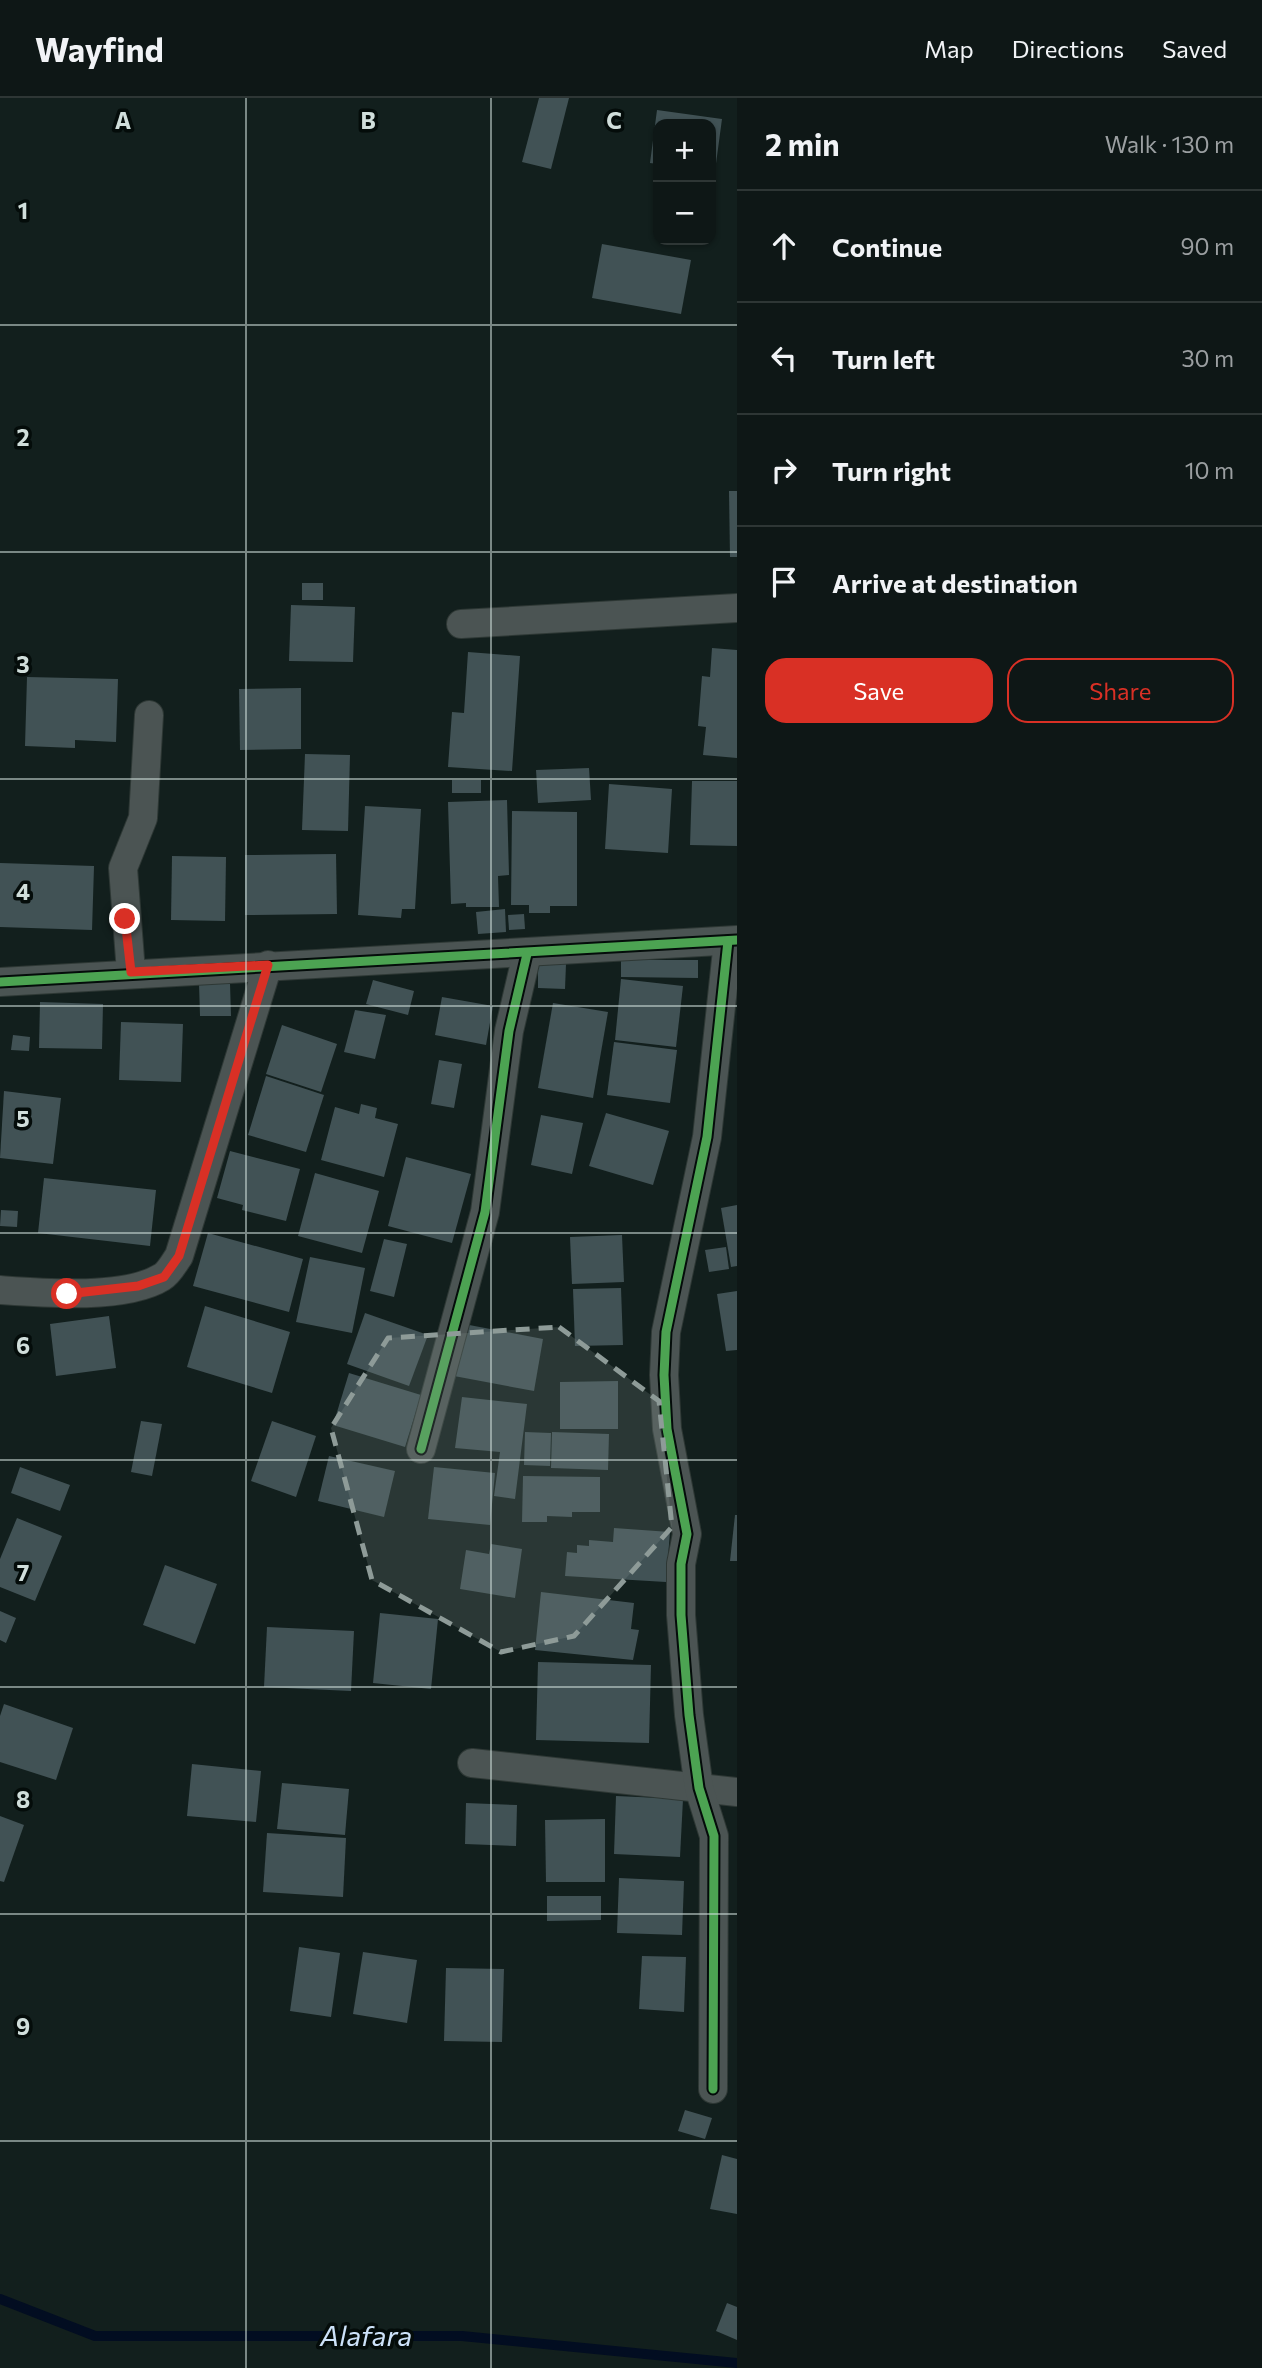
<!DOCTYPE html>
<meta charset="utf-8">
<style>
body{margin:0;font-family:Commissioner,sans-serif;background:#17201f;color:#f1f3f6}
.controls{position:absolute;right:21px;top:21px;display:grid;overflow:hidden;border-radius:14px;box-shadow:0 2px 5px #0004}
.controls button{width:63px;height:63px;display:grid;place-items:center;padding:0;border:0;border-bottom:2px solid #2e3635;background:#0e1716;color:#f1f3f6;font:35px sans-serif}
.stop{position:absolute;width:21px;height:21px;margin:-16px;border:5px solid #d93025;border-radius:50%;background:#fff}
.stop.end{background:#d93025;border-color:#fff;box-shadow:0 2px 7px #0008}
.list{margin:0;padding:0;list-style:none}
h2{display:flex;justify-content:space-between;align-items:center;height:91px;margin:0;padding:0 28px;font-size:30px}
h2 small{font-size:23px;font-weight:400;color:#9b9fa1}
.list li{display:grid;grid-template-columns:46px 1fr auto;gap:21px;align-items:center;box-sizing:border-box;height:112px;padding:0 28px;border-top:2px solid #2e3635}
.list b{display:block;font-size:26px;white-space:nowrap}
.list em{font-size:23px;font-style:normal;color:#9b9fa1}
.actions{display:flex;gap:14px;padding:21px 28px}
.actions a{flex:1;padding:16px 0;border:2px solid #d93025;border-radius:21px;text-align:center;font-size:24px;color:#d93025}
.actions .main{background:#d93025;color:#fff}
.icon{flex:none;width:38px;height:38px;fill:none;stroke:currentColor;stroke-width:2;stroke-linecap:round;stroke-linejoin:round}
.map{position:relative;flex:none;width:737px;height:2270px;overflow:hidden}
header{display:flex;align-items:center;gap:42px;box-sizing:border-box;height:98px;padding:0 35px;background:#0e1716;border-bottom:2px solid #2e3635}
header strong{font-size:33px}
nav{display:flex;gap:38px;margin-inline-start:auto;font-size:24px}
main{display:flex}
aside{flex:1;background:#0e1716}
.map>svg:first-child{display:block}
</style>
<header>
<strong>Wayfind</strong>
<nav><a>Map</a><a>Directions</a><a>Saved</a></nav>
</header>
<main>
<div class="map">
<svg width="737" height="2270" viewBox="0 0 737 2270">
<rect width="100%" height="100%" fill="#121f1d"/>
<g fill="none" stroke-linecap="round" stroke-linejoin="round">
<path stroke="#020d21" stroke-width="10" d="M0,2201L95,2238H462L737,2265"/>
</g>
<g fill="#415255">
<path d="M539,0H569L551,71L522,64Z"/>
<path d="M657,12L722,21L715,73H711V26H658V66L650,65Z"/>
<path d="M602,146L691,162L681,216L592,200Z"/>
<path d="M729,393H737V459H730Z"/>
<rect x="302" y="485" width="21" height="17"/>
<path d="M291,507L355,509L353,564L289,563Z"/>
<path d="M712,550L737,552V660L703,657L706,629L698,628L702,578L710,579Z"/>
<path d="M468,554L520,558L512,673L448,669L452,614L464,615Z"/>
<path d="M27,579L118,581L116,644L75,642V650L25,648Z"/>
<path d="M301,590V651L240,652L239,591Z"/>
<path d="M305,656L350,657L348,733L302,732Z"/>
<path d="M589,670L591,702L538,705L536,672Z"/>
<rect x="452" y="682" width="29" height="13"/>
<path d="M692,683H737V748L690,747Z"/>
<path d="M609,686L672,691L668,755L605,751Z"/>
<path d="M507,702L509,777L498,778L499,809H466V805L451,806L448,704Z"/>
<path d="M365,708L421,711L415,811H402L401,820L358,817Z"/>
<path d="M512,713L577,714V808H550V815H529V807H511Z"/>
<path d="M336,756L337,816L245,817V757Z"/>
<path d="M172,758L226,759L225,823L171,822Z"/>
<path d="M0,765L94,768L92,832L0,829Z"/>
<path d="M505,811L506,834L478,836L476,814Z"/>
<path d="M524,816L525,831L509,832L508,817Z"/>
<path d="M621,862H698V880L621,879Z"/>
<path d="M538,865L566,866L565,891L538,890Z"/>
<path d="M621,881L683,888L676,949L615,942Z"/>
<path d="M373,882L414,893L408,917L366,906Z"/>
<path d="M199,885H230L231,918H200Z"/>
<path d="M442,899L493,908L486,947L435,937Z"/>
<path d="M40,904L103,906L102,951L39,950Z"/>
<path d="M553,905L608,914L593,1000L538,990Z"/>
<path d="M355,912L386,917L375,961L344,954Z"/>
<path d="M121,924L183,926L181,984L119,982Z"/>
<path d="M282,927L337,946L321,994L266,976Z"/>
<path d="M13,937L30,939L29,953L11,952Z"/>
<path d="M614,944L677,952L670,1005L607,997Z"/>
<path d="M439,962L462,966L454,1010L431,1006Z"/>
<path d="M266,978L324,997L306,1054L248,1037Z"/>
<path d="M4,993L61,1000L53,1066L0,1060Z"/>
<path d="M361,1006L377,1010L375,1020L398,1026L384,1079L321,1062L335,1009L359,1016Z"/>
<path d="M606,1015L669,1033L653,1087L589,1068Z"/>
<path d="M541,1017L583,1025L572,1076L531,1067Z"/>
<path d="M230,1053L300,1071L286,1123L242,1112L243,1107L217,1100Z"/>
<path d="M406,1059L471,1076L452,1145L388,1128Z"/>
<path d="M315,1075L379,1093L362,1155L298,1138Z"/>
<path d="M44,1080L156,1092L150,1148L38,1135Z"/>
<path d="M737,1107V1168L731,1169L721,1110Z"/>
<path d="M1,1112L18,1113L17,1129L0,1128Z"/>
<path d="M208,1135L303,1161L289,1214L193,1188Z"/>
<path d="M622,1137L624,1184L572,1186L570,1139Z"/>
<path d="M384,1141L407,1146L394,1199L370,1193Z"/>
<path d="M726,1149L729,1171L709,1174L705,1152Z"/>
<path d="M310,1159L365,1170L352,1235L296,1224Z"/>
<path d="M621,1190L623,1247L575,1248L573,1191Z"/>
<path d="M737,1193V1252L726,1253L717,1196Z"/>
<path d="M205,1208L290,1234L272,1295L187,1269Z"/>
<path d="M365,1215L428,1237L409,1288L347,1266Z"/>
<path d="M109,1218L116,1270L56,1278L50,1226Z"/>
<path d="M464,1226L543,1241L534,1293L454,1278Z"/>
<path d="M349,1275L421,1297L405,1349L333,1327Z"/>
<path d="M618,1283V1331H560V1284Z"/>
<path d="M462,1299L527,1306L515,1401L494,1398L500,1354L455,1350Z"/>
<path d="M141,1323L162,1326L152,1378L131,1374Z"/>
<path d="M272,1323L316,1338L296,1399L251,1383Z"/>
<path d="M525,1334L551,1335L550,1368L524,1367Z"/>
<path d="M552,1334L609,1336L608,1372L551,1370Z"/>
<path d="M329,1358L395,1373L384,1419L318,1403Z"/>
<path d="M20,1369L70,1387L60,1413L11,1395Z"/>
<path d="M434,1369L495,1375L490,1427L428,1421Z"/>
<path d="M523,1378L600,1379V1414H572V1419L547,1418V1424H522Z"/>
<path d="M735,1417H737V1463H730Z"/>
<path d="M17,1420L62,1438L35,1503L0,1489V1461Z"/>
<path d="M614,1430L670,1434L666,1484L565,1478L567,1454L577,1455V1447L589,1448V1442L613,1444Z"/>
<path d="M491,1446L522,1451L515,1500L460,1491L466,1452L489,1456Z"/>
<path d="M165,1467L217,1486L195,1546L143,1527Z"/>
<path d="M541,1494L634,1505L631,1531L639,1532L633,1562L535,1552Z"/>
<path d="M0,1513L16,1520L6,1545L0,1542Z"/>
<path d="M380,1515L438,1521L431,1591L373,1585Z"/>
<path d="M267,1529L354,1533L351,1593L264,1589Z"/>
<path d="M538,1564L651,1567L649,1645L536,1642Z"/>
<path d="M4,1606L73,1630L56,1682L0,1664V1618Z"/>
<path d="M192,1666L261,1673L256,1724L187,1718Z"/>
<path d="M282,1685L349,1691L345,1737L277,1731Z"/>
<path d="M616,1698L683,1701L680,1759L614,1756Z"/>
<path d="M466,1705L517,1707L516,1748L465,1746Z"/>
<path d="M0,1718L24,1727L4,1784L0,1783Z"/>
<path d="M605,1721V1784H546L545,1722Z"/>
<path d="M267,1735L346,1740L343,1799L263,1794Z"/>
<path d="M619,1780L684,1783L682,1837L617,1835Z"/>
<path d="M547,1798H601V1822L547,1823Z"/>
<path d="M299,1849L340,1855L331,1919L290,1913Z"/>
<path d="M363,1854L417,1862L407,1925L353,1916Z"/>
<path d="M642,1858L686,1859L684,1914L639,1911Z"/>
<path d="M446,1870L504,1871L502,1944L444,1943Z"/>
<path d="M685,2012L712,2020L705,2041L678,2033Z"/>
<path d="M722,2057L737,2061V2116L710,2111Z"/>
<path d="M727,2205L737,2209V2242L716,2233Z"/>
</g>
<g fill="none" stroke-linecap="round" stroke-linejoin="round">
<defs>
<g id="minor">
<path d="M461,526L737,510"/>
<path d="M131,874L123,770L143,720L149,617"/>
<path d="M0,884L737,842"/>
<path d="M0,1192C42,1195 125,1202 162,1179C169,1175 174,1165 179,1158L268,867"/>
<path d="M421,1351L485,1114L509,933L527,856"/>
<path d="M472,1665L737,1694"/>
<path d="M713,1991L714,1738L699,1690L689,1617L681,1517V1466L687,1436L667,1331L664,1277L666,1234L707,1039L728,843"/>
</g>
</defs>
<use href="#minor" stroke="#2e3835" stroke-width="30"/>
<use href="#minor" stroke="#4b5453" stroke-width="28"/>
<defs>
<g id="cycleway">
<path d="M0,884L737,842"/>
<path d="M421,1351L485,1114L509,933L527,856"/>
<path d="M713,1991L714,1738L699,1690L689,1617L681,1517V1466L687,1436L667,1331L664,1277L666,1234L707,1039L728,843"/>
</g>
</defs>
<use href="#cycleway" stroke="#040c0a" stroke-width="13"/>
<use href="#cycleway" stroke="#4ca352" stroke-width="9"/>
</g>
<g fill="none" stroke-linecap="round" stroke-linejoin="round">
<path stroke="#d93025" stroke-width="9" d="M67,1196L138,1188L164,1179L179,1158L268,867L131,874L125,821"/>
</g>
<path fill="#8e9b98" fill-opacity="0.2" stroke="#8e9b98" stroke-width="5" stroke-dasharray="14 9" stroke-linejoin="round" d="M559,1229L659,1303L672,1429L574,1538L501,1554L372,1482L331,1330L388,1240Z"/>
<path fill="none" stroke="#d0dedb" stroke-width="2" stroke-opacity="0.55" d="M246,0V2270M491,0V2270M0,227H737M0,454H737M0,681H737M0,908H737M0,1135H737M0,1362H737M0,1589H737M0,1816H737M0,2043H737"/>
<g text-anchor="middle" stroke-width="7" stroke-linejoin="round" paint-order="stroke">
<g font-size="28" font-style="italic" fill="#cde2f9" stroke="#040c0a">
<text x="366" y="2248">Alafara</text>
</g>
</g>
<g font-size="23" text-anchor="middle" font-weight="bold" fill="#d0dedb" stroke="#040c0a" stroke-width="7" stroke-linejoin="round" paint-order="stroke">
<text x="123" y="31">A</text>
<text x="368" y="31">B</text>
<text x="614" y="31">C</text>
<text x="23" y="121">1</text>
<text x="23" y="348">2</text>
<text x="23" y="575">3</text>
<text x="23" y="802">4</text>
<text x="23" y="1029">5</text>
<text x="23" y="1256">6</text>
<text x="23" y="1483">7</text>
<text x="23" y="1710">8</text>
<text x="23" y="1937">9</text>
</g>
</svg>
<div class="controls">
<button>+</button>
<button>−</button>
</div>
<div class="stop" style="left:67px;top:1196px"></div>
<div class="stop end" style="left:125px;top:821px"></div>
</div>
<aside>
<h2>2 min<small>Walk · 130 m</small></h2>
<ul class="list">
<li><svg class="icon" aria-label="ahead" viewBox="0 0 24 24"><path d="M12 20V5M6 11l6-6 6 6"/></svg><div><b>Continue</b></div><em>90 m</em></li>
<li><svg class="icon" aria-label="left" viewBox="0 0 24 24"><path d="M17 20v-9H6M10 6l-5 5 5 5"/></svg><div><b>Turn left</b></div><em>30 m</em></li>
<li><svg class="icon" aria-label="right" viewBox="0 0 24 24"><path d="M7 20v-9h11M14 6l5 5-5 5"/></svg><div><b>Turn right</b></div><em>10 m</em></li>
<li><svg class="icon" aria-label="arrive" viewBox="0 0 24 24"><path d="M6 21V4h12l-3 4 3 4H6"/></svg><div><b>Arrive at destination</b></div></li>
</ul>
<div class="actions"><a class="main">Save</a><a>Share</a></div>
</aside>
</main>
